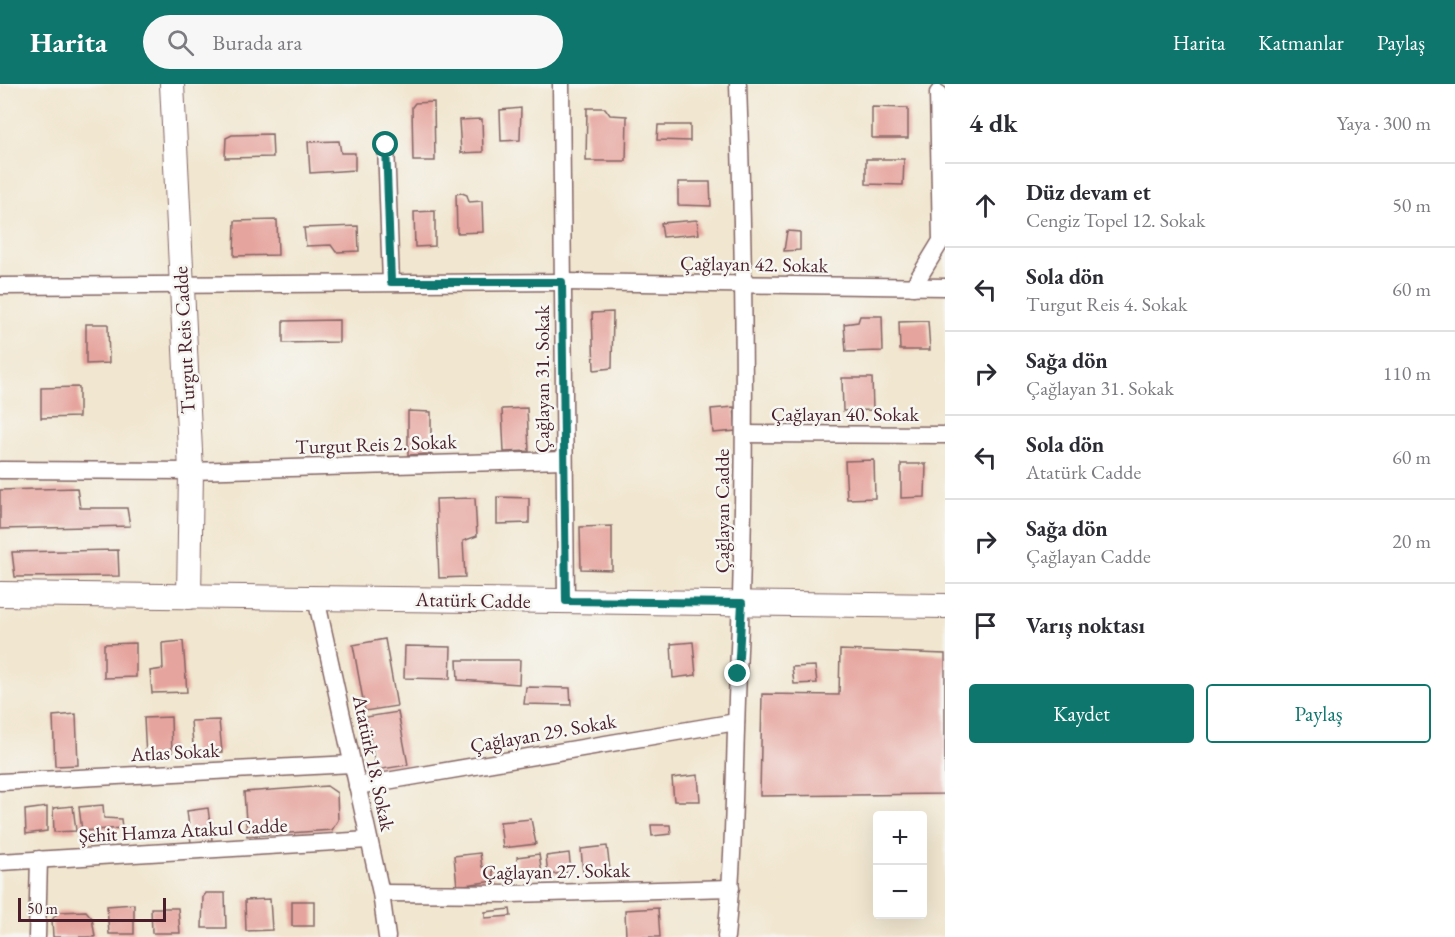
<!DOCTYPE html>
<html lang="tr">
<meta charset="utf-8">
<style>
body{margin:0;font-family:"EB Garamond",serif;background:#f7f7f7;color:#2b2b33}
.controls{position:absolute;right:18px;bottom:18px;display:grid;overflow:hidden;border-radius:6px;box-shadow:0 6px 24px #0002}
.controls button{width:54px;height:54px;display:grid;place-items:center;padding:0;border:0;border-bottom:2px solid #e1e1e2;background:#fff;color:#2b2b33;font:30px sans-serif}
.scale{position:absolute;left:18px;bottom:15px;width:148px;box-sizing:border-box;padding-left:6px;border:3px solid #4a1f2b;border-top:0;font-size:16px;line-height:21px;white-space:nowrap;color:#4a1f2b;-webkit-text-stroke:4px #f6f6f2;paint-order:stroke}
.stop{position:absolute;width:18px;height:18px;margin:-14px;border:4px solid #0f766e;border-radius:50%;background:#fff}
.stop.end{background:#0f766e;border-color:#fff;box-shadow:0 2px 6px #0008}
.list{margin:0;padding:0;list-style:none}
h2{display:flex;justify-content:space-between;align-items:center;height:78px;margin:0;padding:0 24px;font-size:26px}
h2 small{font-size:20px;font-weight:400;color:#7c7c81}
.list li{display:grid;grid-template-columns:39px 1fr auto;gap:18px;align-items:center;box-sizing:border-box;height:84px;padding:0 24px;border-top:2px solid #e1e1e2}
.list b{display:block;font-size:22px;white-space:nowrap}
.list p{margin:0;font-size:20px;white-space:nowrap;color:#7c7c81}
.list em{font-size:20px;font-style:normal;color:#7c7c81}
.actions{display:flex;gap:12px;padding:18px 24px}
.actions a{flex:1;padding:14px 0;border:2px solid #0f766e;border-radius:6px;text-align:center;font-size:21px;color:#0f766e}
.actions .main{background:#0f766e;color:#fff}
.icon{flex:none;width:33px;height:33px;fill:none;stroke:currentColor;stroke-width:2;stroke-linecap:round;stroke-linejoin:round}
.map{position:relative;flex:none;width:945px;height:853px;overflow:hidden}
header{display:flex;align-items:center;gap:36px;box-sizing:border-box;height:84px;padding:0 30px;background:#0f766e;color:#fff}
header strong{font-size:28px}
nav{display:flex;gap:33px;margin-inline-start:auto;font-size:21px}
.search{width:420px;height:54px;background:#f7f7f7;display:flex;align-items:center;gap:15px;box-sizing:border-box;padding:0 21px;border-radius:33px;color:#7c7c81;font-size:22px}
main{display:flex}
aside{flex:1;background:#fff}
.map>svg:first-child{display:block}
</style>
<header>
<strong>Harita</strong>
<div class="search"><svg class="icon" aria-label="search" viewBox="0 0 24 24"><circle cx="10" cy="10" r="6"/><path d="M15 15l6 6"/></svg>Burada ara</div>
<nav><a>Harita</a><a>Katmanlar</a><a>Paylaş</a></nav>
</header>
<main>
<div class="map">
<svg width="945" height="853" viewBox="0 0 945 853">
<rect width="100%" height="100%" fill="#f6f6f2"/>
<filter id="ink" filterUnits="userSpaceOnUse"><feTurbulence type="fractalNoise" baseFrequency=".0167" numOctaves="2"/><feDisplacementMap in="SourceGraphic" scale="12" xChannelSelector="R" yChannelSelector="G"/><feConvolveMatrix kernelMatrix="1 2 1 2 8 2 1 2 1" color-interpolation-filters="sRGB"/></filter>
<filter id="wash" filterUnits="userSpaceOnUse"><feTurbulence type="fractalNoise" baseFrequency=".008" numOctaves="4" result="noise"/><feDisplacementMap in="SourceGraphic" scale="24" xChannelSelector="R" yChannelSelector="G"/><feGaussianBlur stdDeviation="1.35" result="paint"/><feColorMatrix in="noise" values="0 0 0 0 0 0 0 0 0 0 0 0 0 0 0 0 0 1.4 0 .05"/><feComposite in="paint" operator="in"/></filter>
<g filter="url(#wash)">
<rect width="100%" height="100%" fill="#f1e6cf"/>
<g id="blocks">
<g fill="#e6a49e">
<path d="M434,18L435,77H413L412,23L415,19Z"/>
<path d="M872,23L908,24V54H872Z"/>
<path d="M521,24L520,56L501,57L500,26Z"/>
<path d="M587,24H605L610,31L627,32L626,77H586Z"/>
<path d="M482,35L483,68L461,69L459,36Z"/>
<path d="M658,41H690V57L657,56Z"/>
<path d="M272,50L273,73L225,74L226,54L232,51Z"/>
<path d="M339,57L341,69H355V86L310,89L308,58Z"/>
<path d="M866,75H904L903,101L866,100Z"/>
<path d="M678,98H710L711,122L678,121Z"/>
<path d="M462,109L467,111L469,118L482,117L483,148L457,149L456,110Z"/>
<path d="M435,127V162L415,163L414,128Z"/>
<path d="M277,136L278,171L234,172L235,137Z"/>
<path d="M697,136L699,150L663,153L661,139Z"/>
<path d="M358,142L359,167L336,168L331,161L306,162L304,144Z"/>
<path d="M787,147L800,148V166L784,167Z"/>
<path d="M613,228L612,284L594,286L592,229Z"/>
<path d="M860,232H882L883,267L846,268L844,240L858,238Z"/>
<path d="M339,236V258L283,259V237Z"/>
<path d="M928,237L930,266H900L899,238Z"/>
<path d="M86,240H108L109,279L86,280Z"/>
<path d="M842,294H872L873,326L843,327Z"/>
<path d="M79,303V333L41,334V304Z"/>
<path d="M734,323L736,347L713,349L711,325Z"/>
<path d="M527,324L529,367L504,368L502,325Z"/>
<path d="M408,327L431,328V370L408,371Z"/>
<path d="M874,376L875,414L847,415L845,377Z"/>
<path d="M901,380H926L925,413L901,414Z"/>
<path d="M77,404L80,424H127L130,442L0,445V406Z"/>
<path d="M497,413L529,414V439L497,440Z"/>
<path d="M475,414L477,452L463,457L465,493L439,494L436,415Z"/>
<path d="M612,442V486L581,485L580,443Z"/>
<path d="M118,466L119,492L15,493L12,468Z"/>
<path d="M385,555L397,622L365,627L353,561Z"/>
<path d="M183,557L187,608L152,609L150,587L163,585L162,559Z"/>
<path d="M693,558L696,591L673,594L671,560Z"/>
<path d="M136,559V593L104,594V560Z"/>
<path d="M405,562L451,563L450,595L404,594Z"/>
<path d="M840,566L945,570V710L760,712L762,610L839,611Z"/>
<path d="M457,576H520L519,600L458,596Z"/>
<path d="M815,582L817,599L794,600L792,583Z"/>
<path d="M526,603L570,604L571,621L524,620Z"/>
<path d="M398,628L408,681L376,686L366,633Z"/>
<path d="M76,630L78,681L55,682L53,632Z"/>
<path d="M171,633L172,672L146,674L144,634Z"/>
<path d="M219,636L222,668L194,671L191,637Z"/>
<path d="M698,691L700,717H674L672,694Z"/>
<path d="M327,702L337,709L338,736L332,746L247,752L244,708Z"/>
<path d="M103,721L104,734L121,735L122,744L82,747L79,723Z"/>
<path d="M73,722L76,747L54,748L53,724Z"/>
<path d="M47,723V747L26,750L25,726Z"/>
<path d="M208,724L212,756L191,759L187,727Z"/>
<path d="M531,735L536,760L503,764L500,738Z"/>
<path d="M651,741H670L671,750L652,752Z"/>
<path d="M607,762L610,786L583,788L581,765Z"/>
<path d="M480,769L482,783L492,782L494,797L457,802L454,772Z"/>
<path d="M569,769L571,788L548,791L546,772Z"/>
<path d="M539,770L542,790L519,793L517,773Z"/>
<path d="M206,809H225L226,844H202L203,813Z"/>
<path d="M270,815L272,846L246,847L245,816Z"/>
<rect x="292" y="817" width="22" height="25"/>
<path d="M134,820V850H109L107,822Z"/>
<path d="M151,824H178L180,849H152Z"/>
<path d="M658,824L660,853H626L625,826Z"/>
<path d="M510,825L511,832L485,834V828Z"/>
<path d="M86,827L92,834L95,853H53L52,836L58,828Z"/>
</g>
</g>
</g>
<g filter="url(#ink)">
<use href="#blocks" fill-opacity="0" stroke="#846564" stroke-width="1.5"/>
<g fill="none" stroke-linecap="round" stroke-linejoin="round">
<defs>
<g id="street">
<path d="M561,0L566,517"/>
<path d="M386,61L391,198"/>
<path d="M0,202L562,198L945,203"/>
<path d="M913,203L941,157L938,9"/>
<path d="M744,350L945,351"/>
<path d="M0,386L191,387L564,376"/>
<path d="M316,514L381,809L387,853"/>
<path d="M0,698L352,680"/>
<path d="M357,702L736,638"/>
<path d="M0,778L369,756"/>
<path d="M381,809L511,810L731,804"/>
<path d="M37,853L39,775"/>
<path d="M726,853C735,766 734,678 738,590C747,393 745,197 738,0"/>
</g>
<g id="secondary">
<path d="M172,0L191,387L189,513"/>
<path d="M0,510L945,522"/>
</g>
</defs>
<use href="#street" stroke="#846564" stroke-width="19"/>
<use href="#secondary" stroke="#846564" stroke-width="26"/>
<use href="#street" stroke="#fff" stroke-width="16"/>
<use href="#secondary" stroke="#fff" stroke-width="24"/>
</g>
</g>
<g fill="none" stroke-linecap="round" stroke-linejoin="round" filter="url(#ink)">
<path stroke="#0f766e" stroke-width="8" d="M386,61L391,198H562L566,517L742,519L738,590"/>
</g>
<g text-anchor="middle" stroke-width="5" stroke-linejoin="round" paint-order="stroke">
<g font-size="20" fill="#4a1f2b" stroke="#f6f6f2">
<text transform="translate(754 180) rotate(1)" y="7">Çağlayan 42. Sokak</text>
<text transform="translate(184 256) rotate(-93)" y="7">Turgut Reis Cadde</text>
<text transform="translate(542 295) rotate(-90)" y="7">Çağlayan 31. Sokak</text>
<text x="845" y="337">Çağlayan 40. Sokak</text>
<text transform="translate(376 360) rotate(-2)" y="7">Turgut Reis 2. Sokak</text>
<text transform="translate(722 427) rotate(-90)" y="7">Çağlayan Cadde</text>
<text transform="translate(473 516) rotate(1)" y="7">Atatürk Cadde</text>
<text transform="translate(543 649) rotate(-10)" y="7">Çağlayan 29. Sokak</text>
<text transform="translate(175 668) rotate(-3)" y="7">Atlas Sokak</text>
<text transform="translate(374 679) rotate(78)" y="7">Atatürk 18. Sokak</text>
<text transform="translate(183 746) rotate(-3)" y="7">Şehit Hamza Atakul Cadde</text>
<text transform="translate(556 787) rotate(-1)" y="7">Çağlayan 27. Sokak</text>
</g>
</g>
</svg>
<div class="controls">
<button>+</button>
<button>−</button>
</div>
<div class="scale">50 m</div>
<div class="stop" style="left:386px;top:61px"></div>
<div class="stop end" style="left:738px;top:590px"></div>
</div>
<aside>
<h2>4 dk<small>Yaya · 300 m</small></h2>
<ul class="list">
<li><svg class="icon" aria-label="ahead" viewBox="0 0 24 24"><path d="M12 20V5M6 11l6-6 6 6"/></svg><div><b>Düz devam et</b><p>Cengiz Topel 12. Sokak</p></div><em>50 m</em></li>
<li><svg class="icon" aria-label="left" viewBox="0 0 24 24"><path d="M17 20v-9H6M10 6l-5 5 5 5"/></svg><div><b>Sola dön</b><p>Turgut Reis 4. Sokak</p></div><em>60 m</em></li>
<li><svg class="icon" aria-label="right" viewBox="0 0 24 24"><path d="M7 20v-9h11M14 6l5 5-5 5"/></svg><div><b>Sağa dön</b><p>Çağlayan 31. Sokak</p></div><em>110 m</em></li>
<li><svg class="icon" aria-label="left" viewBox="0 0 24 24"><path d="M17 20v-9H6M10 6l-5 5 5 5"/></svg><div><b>Sola dön</b><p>Atatürk Cadde</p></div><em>60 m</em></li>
<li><svg class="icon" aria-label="right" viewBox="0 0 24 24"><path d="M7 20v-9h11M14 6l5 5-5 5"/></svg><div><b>Sağa dön</b><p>Çağlayan Cadde</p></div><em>20 m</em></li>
<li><svg class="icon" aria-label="arrive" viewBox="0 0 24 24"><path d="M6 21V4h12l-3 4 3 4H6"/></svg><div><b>Varış noktası</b></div></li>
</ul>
<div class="actions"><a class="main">Kaydet</a><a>Paylaş</a></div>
</aside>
</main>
